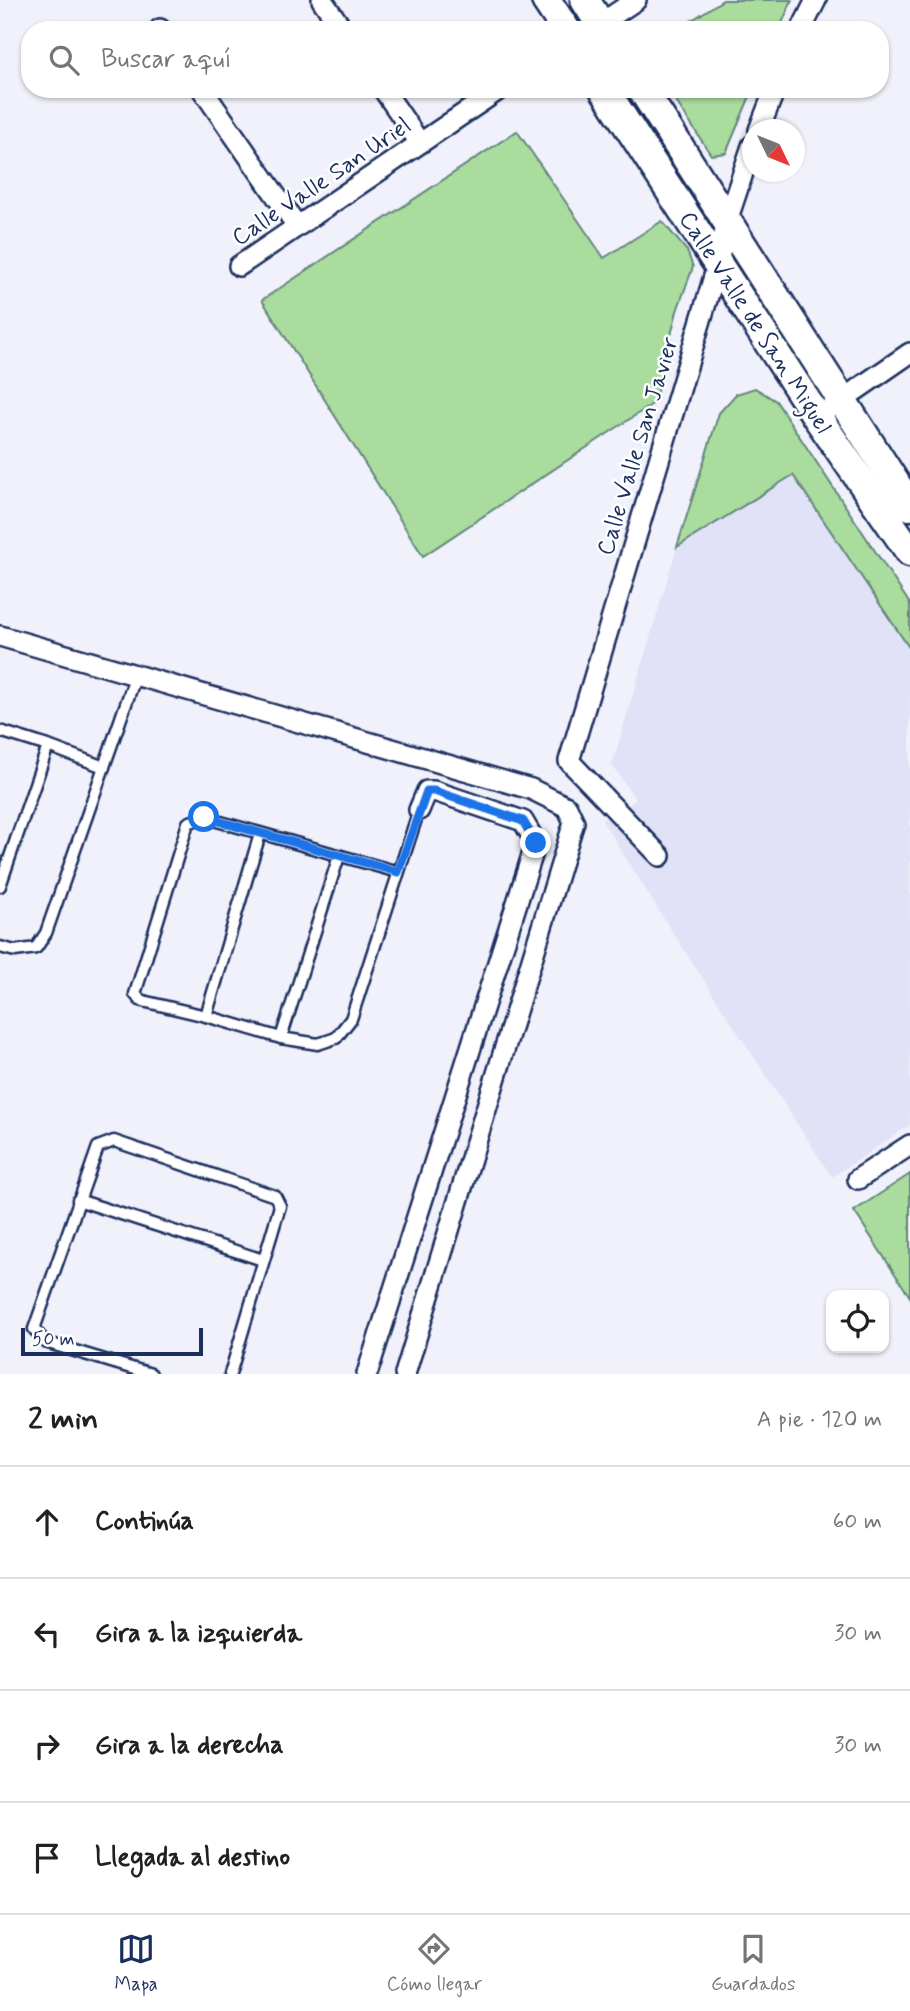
<!DOCTYPE html>
<html lang="es">
<meta charset="utf-8">
<style>
body{margin:0;font-family:Mynerve,sans-serif;background:#f6f6f6;color:#202124}
.controls{position:absolute;right:21px;bottom:21px;display:grid;overflow:hidden;border-radius:14px;box-shadow:0 2px 5px #0004}
.controls button{width:63px;height:63px;display:grid;place-items:center;padding:0;border:0;border-bottom:2px solid #e0e0e0;background:#fff;color:#202124;font:35px sans-serif}
.compass{position:absolute;left:742px;top:119px;width:63px;height:63px;border-radius:50%;background:#fff;box-shadow:0 2px 5px #0004;rotate:133deg}
.scale{position:absolute;left:21px;bottom:18px;width:182px;box-sizing:border-box;padding-left:7px;border:4px solid #1b2f5e;border-top:0;font-size:19px;line-height:24px;white-space:nowrap;color:#1b2f5e;-webkit-text-stroke:5px #fff;paint-order:stroke}
.stop{position:absolute;width:21px;height:21px;margin:-16px;border:5px solid #1a73e8;border-radius:50%;background:#fff}
.stop.end{background:#1a73e8;border-color:#fff;box-shadow:0 2px 7px #0008}
.list{margin:0;padding:0;list-style:none}
h2{display:flex;justify-content:space-between;align-items:center;height:91px;margin:0;padding:0 28px;font-size:30px}
h2 small{font-size:23px;font-weight:400;color:#757577}
.list li{display:grid;grid-template-columns:46px 1fr auto;gap:21px;align-items:center;box-sizing:border-box;height:112px;padding:0 28px;border-top:2px solid #e0e0e0}
.list b{display:block;font-size:26px;white-space:nowrap}
.list em{font-size:23px;font-style:normal;color:#757577}
.icon{flex:none;width:38px;height:38px;fill:none;stroke:currentColor;stroke-width:2;stroke-linecap:round;stroke-linejoin:round}
.map{position:relative;flex:none;width:910px;height:1374px;overflow:hidden}
.search{position:absolute;background:#fff;box-shadow:0 2px 5px #0004;left:21px;right:21px;top:21px;height:77px;display:flex;align-items:center;gap:18px;box-sizing:border-box;padding:0 24px;border-radius:28px;color:#757577;font-size:26px}
.sheet{height:539px;background:#fff}
nav{display:flex;justify-content:space-around;align-items:center;box-sizing:border-box;height:98px;border-top:2px solid #e0e0e0;background:#fff;font-size:19px;color:#757577}
nav a{display:grid;justify-items:center;gap:4px}
nav .on{color:#1b2f5e}
.map>svg:first-child{display:block}
</style>
<div class="map">
<svg width="910" height="1374" viewBox="0 0 910 1374">
<rect width="100%" height="100%" fill="#f1f1fb"/>
<filter id="ink" filterUnits="userSpaceOnUse"><feTurbulence type="fractalNoise" baseFrequency=".0143" numOctaves="2"/><feDisplacementMap in="SourceGraphic" scale="14" xChannelSelector="R" yChannelSelector="G"/><feConvolveMatrix kernelMatrix="1 2 1 2 8 2 1 2 1" color-interpolation-filters="sRGB"/></filter>
<g filter="url(#ink)">
<path fill="#e1e1f7" d="M793,475L910,649V1125L832,1177L668,925L602,820L636,800L612,765L677,547Z"/>
<g fill="#aadc9d" stroke="#62867e" stroke-width="2">
<path d="M723,0H792L779,30H677Z"/>
<path d="M668,89H753L726,153L711,155Z"/>
<path d="M517,131L604,258L662,221L687,251L693,267L677,311L654,403L423,556L262,300Z"/>
<path d="M755,388L776,401L910,604V649L793,475L677,547L719,413L736,394Z"/>
<path d="M910,1174V1297L854,1211Z"/>
</g>
<g fill="none" stroke-linecap="round" stroke-linejoin="round">
<defs>
<g id="lane">
<path d="M0,731L48,746L104,767"/>
<path d="M398,872L203,817L188,823L135,994L140,1000L147,1002L206,1016L281,1038L318,1044L336,1038L351,1019L419,810"/>
<path d="M0,886L48,746"/>
<path d="M0,947L15,951L36,948L46,933L136,675"/>
<path d="M206,1016L260,834"/>
<path d="M281,1038L339,856"/>
<path d="M78,1200L263,1260"/>
<path d="M151,1374L45,1342L34,1329L98,1147L114,1141L275,1196L280,1206L230,1374"/>
</g>
<g id="street">
<path d="M322,0L343,30"/>
<path d="M160,29L161,30"/>
<path d="M591,30L636,0"/>
<path d="M801,30L816,0"/>
<path d="M202,89L297,226"/>
<path d="M383,89L420,143"/>
<path d="M759,130L775,89"/>
<path d="M239,266L500,89"/>
<path d="M817,417L910,353"/>
<path d="M0,636L531,789L567,807L574,822L405,1374"/>
<path d="M660,856L569,761L718,263L727,221L752,146"/>
<path d="M858,1179L910,1145"/>
<path d="M367,1374L536,843L523,821L434,791H427L419,810"/>
</g>
<g id="secondary">
<path d="M546,0L566,30"/>
<path d="M585,0L604,30"/>
<path d="M604,89L817,417L910,552"/>
<path d="M642,89L910,506"/>
</g>
</defs>
<use href="#lane" stroke="#1b2f5e" stroke-width="15"/>
<use href="#street" stroke="#1b2f5e" stroke-width="24"/>
<use href="#secondary" stroke="#1b2f5e" stroke-width="33"/>
<use href="#lane" stroke="#fff" stroke-width="10"/>
<use href="#street" stroke="#fff" stroke-width="19"/>
<use href="#secondary" stroke="#fff" stroke-width="28"/>
</g>
</g>
<g fill="none" stroke-linecap="round" stroke-linejoin="round" filter="url(#ink)">
<path stroke="#1a73e8" stroke-width="9" d="M204,817L398,872L427,791H434L523,821L536,843"/>
</g>
<g text-anchor="middle" stroke-width="5" stroke-linejoin="round" paint-order="stroke">
<g font-size="24" fill="#1b2f5e" stroke="#fff">
<text transform="translate(321 181) rotate(-34)" y="8">Calle Valle San Uriel</text>
<text transform="translate(756 322) rotate(57)" y="8">Calle Valle de San Miguel</text>
<text transform="translate(637 446) rotate(-73)" y="8">Calle Valle San Javier</text>
</g>
</g>
</svg>
<div class="controls">
<button><svg class="icon" aria-label="locate" viewBox="0 0 24 24"><circle cx="12" cy="12" r="6"/><path d="M12 2v4M12 18v4M2 12h4M18 12h4"/></svg></button>
</div>
<svg class="compass" viewBox="-18 -18 36 36"><path d="M0-13l5 13h-10z" fill="#e53935"/><path d="M0 13l5-13h-10z" fill="#757577"/></svg>
<div class="scale">50 m</div>
<div class="stop" style="left:204px;top:817px"></div>
<div class="stop end" style="left:536px;top:843px"></div>
<div class="search"><svg class="icon" aria-label="search" viewBox="0 0 24 24"><circle cx="10" cy="10" r="6"/><path d="M15 15l6 6"/></svg>Buscar aquí</div>
</div>
<section class="sheet">
<h2>2 min<small>A pie · 120 m</small></h2>
<ul class="list">
<li><svg class="icon" aria-label="ahead" viewBox="0 0 24 24"><path d="M12 20V5M6 11l6-6 6 6"/></svg><div><b>Continúa</b></div><em>60 m</em></li>
<li><svg class="icon" aria-label="left" viewBox="0 0 24 24"><path d="M17 20v-9H6M10 6l-5 5 5 5"/></svg><div><b>Gira a la izquierda</b></div><em>30 m</em></li>
<li><svg class="icon" aria-label="right" viewBox="0 0 24 24"><path d="M7 20v-9h11M14 6l5 5-5 5"/></svg><div><b>Gira a la derecha</b></div><em>30 m</em></li>
<li><svg class="icon" aria-label="arrive" viewBox="0 0 24 24"><path d="M6 21V4h12l-3 4 3 4H6"/></svg><div><b>Llegada al destino</b></div></li>
</ul>
</section>
<nav>
<a class="on"><svg class="icon" aria-label="map" viewBox="0 0 24 24"><path d="M3 6l6-2 6 2 6-2v14l-6 2-6-2-6 2zM9 4v14M15 6v14"/></svg>Mapa</a>
<a><svg class="icon" aria-label="directions" viewBox="0 0 24 24"><path d="M12 3l9 9-9 9-9-9zM9 14v-3h6M13 9l2 2-2 2"/></svg>Cómo llegar</a>
<a><svg class="icon" aria-label="saved" viewBox="0 0 24 24"><path d="M7 4h10v16l-5-4-5 4z"/></svg>Guardados</a>
</nav>
